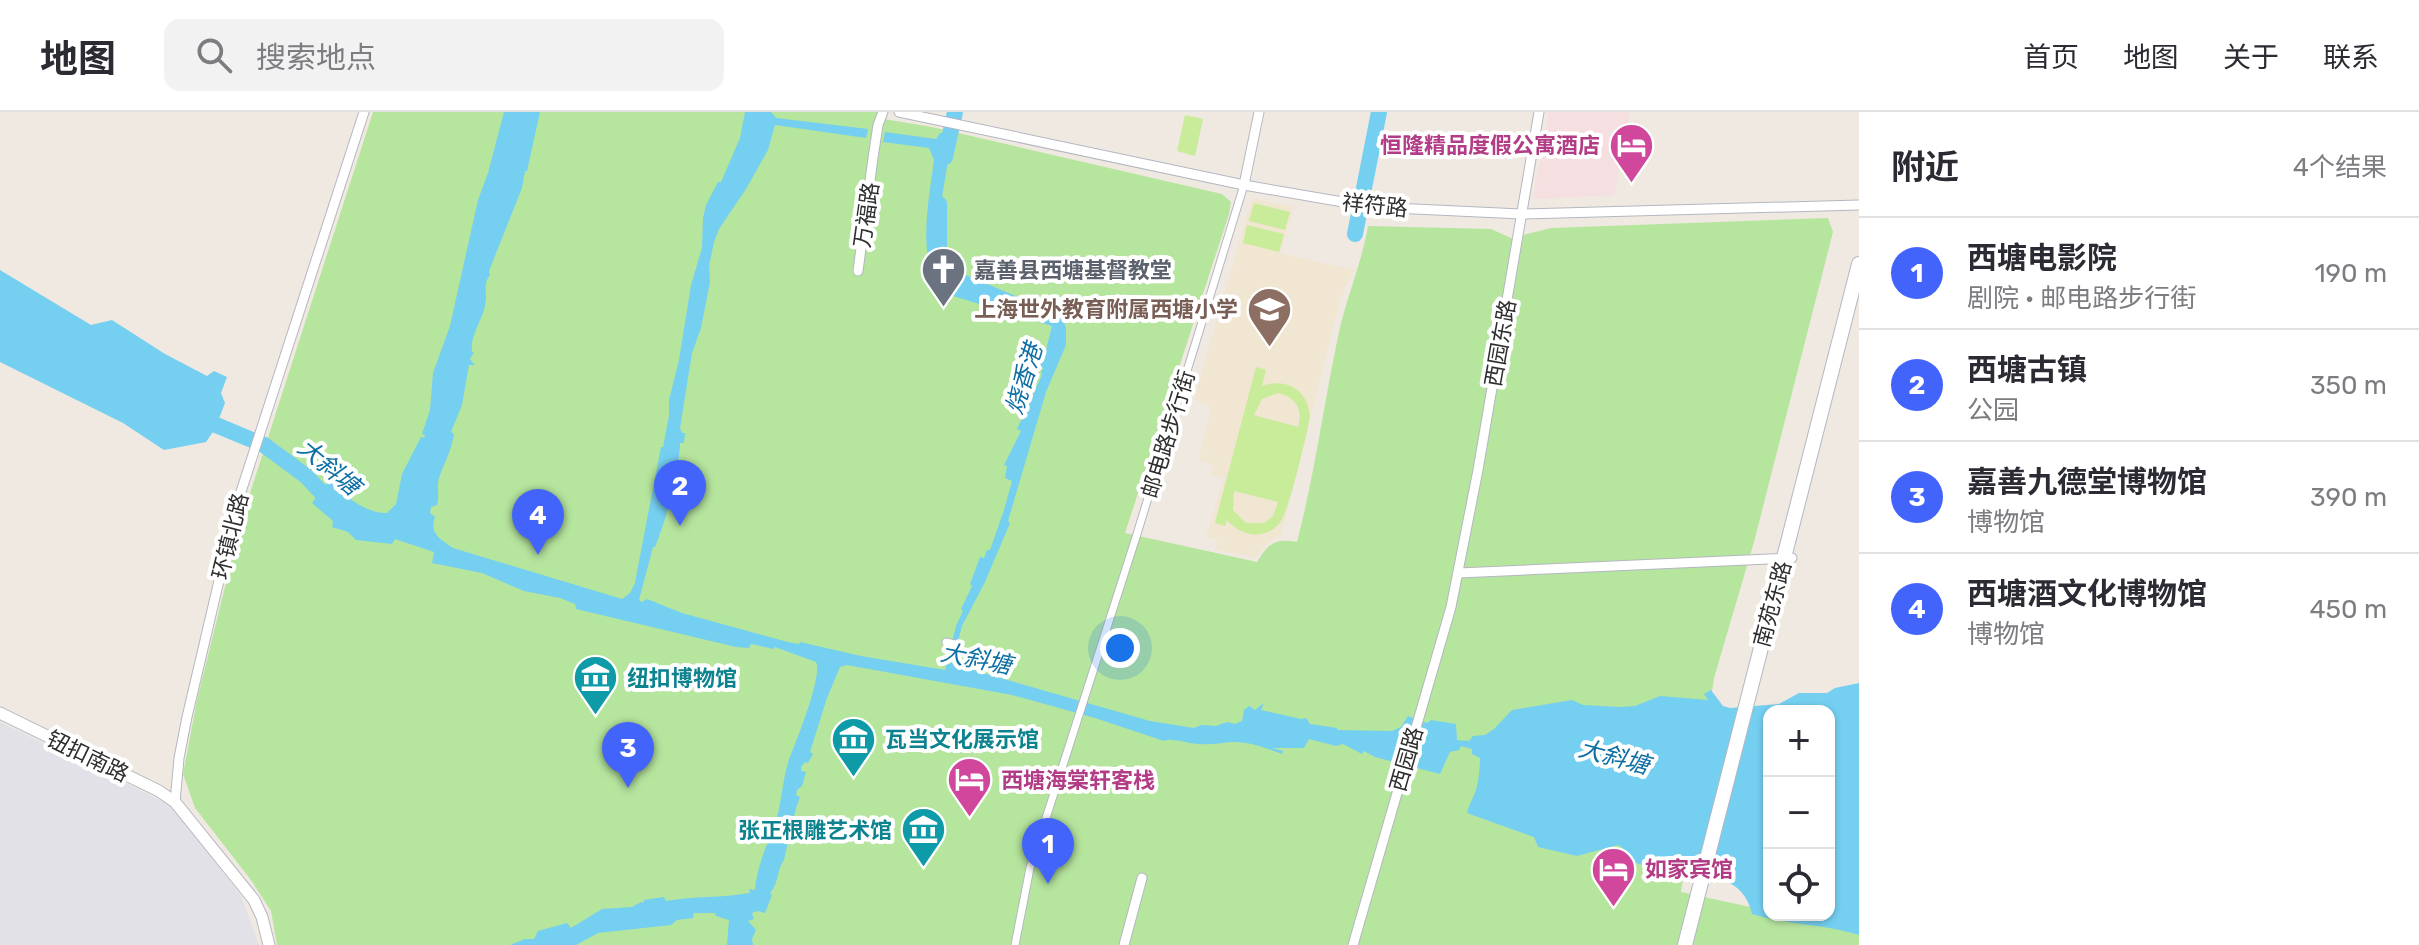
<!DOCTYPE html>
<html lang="zh">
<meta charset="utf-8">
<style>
body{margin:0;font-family:Rubik,"Noto Sans SC",sans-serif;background:#f2f2f3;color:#2b2b33}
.controls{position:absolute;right:24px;bottom:24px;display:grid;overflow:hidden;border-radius:16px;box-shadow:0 2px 6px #0004}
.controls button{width:72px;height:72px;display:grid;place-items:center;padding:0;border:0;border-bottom:2px solid #e1e1e2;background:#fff;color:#2b2b33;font:40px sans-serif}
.you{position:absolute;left:1120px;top:536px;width:28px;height:28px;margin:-20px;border:6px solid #fff;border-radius:50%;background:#1a73e8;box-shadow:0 0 0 12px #1a73e833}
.badge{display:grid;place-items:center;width:52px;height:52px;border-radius:50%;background:#4264fb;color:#fff;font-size:26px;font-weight:700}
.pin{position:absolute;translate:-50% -66px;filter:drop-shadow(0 2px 4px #0008)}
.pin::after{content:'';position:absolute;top:42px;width:28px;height:24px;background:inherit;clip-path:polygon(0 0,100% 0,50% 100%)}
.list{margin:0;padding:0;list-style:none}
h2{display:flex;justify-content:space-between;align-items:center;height:104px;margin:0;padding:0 32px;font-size:34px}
h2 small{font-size:26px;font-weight:400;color:#7c7c81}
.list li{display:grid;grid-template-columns:52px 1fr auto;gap:24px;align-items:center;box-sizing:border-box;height:112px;padding:0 32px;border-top:2px solid #e1e1e2}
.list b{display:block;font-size:30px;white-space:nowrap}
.list p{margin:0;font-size:26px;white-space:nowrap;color:#7c7c81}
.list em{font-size:26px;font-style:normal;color:#7c7c81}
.icon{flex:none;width:44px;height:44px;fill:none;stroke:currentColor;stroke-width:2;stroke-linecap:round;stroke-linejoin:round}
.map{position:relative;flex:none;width:1859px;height:833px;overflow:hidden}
header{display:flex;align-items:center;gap:48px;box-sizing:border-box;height:112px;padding:0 40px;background:#fff;border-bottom:2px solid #e1e1e2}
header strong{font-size:38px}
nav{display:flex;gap:44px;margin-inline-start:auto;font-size:28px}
.search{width:560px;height:72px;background:#f2f2f3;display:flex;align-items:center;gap:20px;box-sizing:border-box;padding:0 28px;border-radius:16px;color:#7c7c81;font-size:30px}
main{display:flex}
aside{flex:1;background:#fff}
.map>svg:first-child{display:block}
</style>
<header>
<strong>地图</strong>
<div class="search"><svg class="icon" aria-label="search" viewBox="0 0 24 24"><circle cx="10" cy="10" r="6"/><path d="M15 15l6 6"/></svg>搜索地点</div>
<nav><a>首页</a><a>地图</a><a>关于</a><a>联系</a></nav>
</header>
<main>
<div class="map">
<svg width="1859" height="833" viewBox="0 0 1859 833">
<rect width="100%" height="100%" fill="#efe9e1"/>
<path fill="#e3e1e8" d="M0,610L172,694L241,784L259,833H0Z"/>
<path fill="#f0e6d1" d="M1252,86L1294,95L1280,141L1354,158L1341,185L1281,423L1266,432L1256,446L1216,438L1217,427L1206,424L1224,367L1211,362L1214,354L1198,348L1212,295L1194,288Z"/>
<path fill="#f5dfe0" d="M1549,0H1630L1614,83L1533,87Z"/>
<path fill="#b6e59e" d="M373,0H878V6L932,15L1222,82L1231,90L1229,102L1125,421L1257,450C1269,431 1275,426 1297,430C1315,361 1324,290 1339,220C1347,184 1362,150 1368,114L1491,117L1511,126L1551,116L1828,106L1833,120L1754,430L1714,566L1681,780L1769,799V803L1859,817V833H277L271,799L251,768L195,696L183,662L197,588L242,406Z"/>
<g fill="#c9ec9a" fill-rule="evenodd">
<path d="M1185,3L1203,7L1195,44L1177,39Z"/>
<path d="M1254,91L1290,100L1285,118L1249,109Z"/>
<path d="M1247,113L1284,122L1279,140L1243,131Z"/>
<path d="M1256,255L1266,258L1262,274C1286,265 1308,278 1310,304C1307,322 1290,395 1281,409C1267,429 1241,425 1227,408L1225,414L1215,411ZM1278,281C1296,285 1303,297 1298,315L1254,303L1262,287ZM1234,379L1278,390L1273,404L1264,411H1246L1233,398Z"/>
</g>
<g fill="#75cff0" fill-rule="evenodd">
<path d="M504,0H540L527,59H525L522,76L489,159L490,163C484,171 486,176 486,186C485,207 470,220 472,240H474L470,247L475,253H469L462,293L451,320L454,322C451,340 445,349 439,366C436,376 440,383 437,393L431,395L430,401L435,405C429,422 440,427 453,436L622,487L630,481L635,471C644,422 652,382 661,335H663L669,304V288L679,248L691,173L702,136L703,106L706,93L718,70H721L740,26L745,0H771L776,6L868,17L866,26L775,13L768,38L746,77L719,117L714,130L709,154L710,170L701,216L692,241L680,316L682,321H685L684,331H680C679,361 667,405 655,435H653L639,488L642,490L647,487L682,501L788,530L799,532L800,530L861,544L945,558L956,514L963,499L961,497L972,474L970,472L980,445L984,446L987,438H990L1004,398L1012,369L1005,366L1007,354L1004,353L1021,319L1017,317L1042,263L1041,258L1044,257L1039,252L1043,250L1052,214L953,184L950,176L933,167C920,130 929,86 934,48L929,36L883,30L885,20L936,27L940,21L952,24L941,91H947L945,111H936L937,140L954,158L1063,204L1066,217V233L1046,280L1008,409L1010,411L985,470L962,514L952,552L1150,609L1194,616L1201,613L1216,614L1227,610L1235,612L1242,609L1244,598L1249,594L1255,598L1264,591L1261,598L1301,607L1306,606L1310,612L1337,616V618L1392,619L1401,615L1408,604L1427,611L1431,608L1456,612L1457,628L1469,629L1473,624L1485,623L1494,617L1512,598L1572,588L1583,593L1620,595L1635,594L1660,584L1708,588L1704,582L1711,578L1723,594L1730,596L1779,592L1799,581H1827L1835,576L1859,571V823C1824,812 1787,813 1752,802C1744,763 1702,758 1669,767L1635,750L1627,739L1618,733L1577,744L1538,735L1534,725L1467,701C1469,691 1475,684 1477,674C1479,668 1480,652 1480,646L1472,642V637L1461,634L1459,638L1450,640L1440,662L1375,645L1364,639L1362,642L1343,632L1336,634L1309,627L1304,636H1272L1283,639L1282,642C1266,636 1249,629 1231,630C1220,631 1211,633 1199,632C1188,632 1172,625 1164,629L1095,606L1012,583L847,553L840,555L827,586L810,640L813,642L808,651L805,650L801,655V659L806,660L802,674L797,678L796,683L800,685C793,702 789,727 784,748C777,757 779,771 770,781L772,783L765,801L758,799L752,801L754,807L748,809L756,818L752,827L753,833H727L729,808L716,804L715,801H694L693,806L677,808L671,813L598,821L576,833H510L525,827H534L538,819L567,811L571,816L602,797L632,795L641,790L643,791L644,788L664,785L666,789C694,784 721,786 750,781L749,777L755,778C758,747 770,729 777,705C782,688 783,663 790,645C797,627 823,563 816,550L775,535L774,537L751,532L749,536L736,535L576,497L575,492L560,486L524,479L482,461L432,451L434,440L395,427L392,432L356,428L348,420L332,415L333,409L312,391L330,367C344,384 364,401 387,401L396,392L402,362L421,325L424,326L425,323L422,322L430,298L433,261L450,214L478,88L488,61ZM1769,599H1829V803H1769Z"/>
<path d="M0,158L91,213L112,208L165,242L207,264L214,259L227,265L221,281L225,291L215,317L206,330L164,338L123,311L0,250Z"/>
</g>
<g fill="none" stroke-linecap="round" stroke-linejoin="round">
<g stroke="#75cff0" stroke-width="16">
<path d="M945,45L955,0"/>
<path d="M939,92V156L943,158"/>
<path d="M1355,122L1379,0"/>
<path d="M216,313L264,333L306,364L335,395"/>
</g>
<defs>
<g id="pedestrian">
<path d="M946,530L959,533"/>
<path d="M1015,833L1030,756L1137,422L1244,73"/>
</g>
<g id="minor">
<path d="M899,0L1244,73L1372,95L1521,102L1859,93"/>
<path d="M1244,73L1259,0"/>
<path d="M858,159L873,46L878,13L883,0"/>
<path d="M1459,461L1792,446"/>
<path d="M175,690L179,646L187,605L237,392L364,0"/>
<path d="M1124,833L1142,766"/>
<path d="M1353,833L1451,495L1478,358L1539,0"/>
</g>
<path id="tertiary" d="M0,601L159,679L175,690L254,788L262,805L269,833"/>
<path id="secondary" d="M1685,833L1859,152"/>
</defs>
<use href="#pedestrian" stroke="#b4b7c1" stroke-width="9"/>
<use href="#minor" stroke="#b4b7c1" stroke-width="11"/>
<use href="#tertiary" stroke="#b4b7c1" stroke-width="13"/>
<use href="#secondary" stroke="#b4b7c1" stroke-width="16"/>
<use href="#pedestrian" stroke="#fff" stroke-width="7"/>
<use href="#minor" stroke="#fff" stroke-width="9"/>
<use href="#tertiary" stroke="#fff" stroke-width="11"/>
<use href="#secondary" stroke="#fff" stroke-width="14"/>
</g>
<defs>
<symbol id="hotel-pin" viewBox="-11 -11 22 30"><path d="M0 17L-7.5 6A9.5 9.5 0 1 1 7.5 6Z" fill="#d1479c" stroke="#fff"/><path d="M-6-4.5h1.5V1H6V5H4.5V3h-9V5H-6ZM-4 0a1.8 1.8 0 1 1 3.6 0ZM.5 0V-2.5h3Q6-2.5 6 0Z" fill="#fff"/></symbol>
<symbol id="church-pin" viewBox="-11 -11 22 30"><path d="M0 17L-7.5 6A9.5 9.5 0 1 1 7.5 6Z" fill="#6b7280" stroke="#fff"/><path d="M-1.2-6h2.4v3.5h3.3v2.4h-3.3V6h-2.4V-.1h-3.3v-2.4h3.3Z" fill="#fff"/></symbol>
<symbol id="school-pin" viewBox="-11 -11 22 30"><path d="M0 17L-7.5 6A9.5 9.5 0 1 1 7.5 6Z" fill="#8d6e63" stroke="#fff"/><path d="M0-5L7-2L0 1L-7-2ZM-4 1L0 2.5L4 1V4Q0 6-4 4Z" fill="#fff"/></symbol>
<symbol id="museum-pin" viewBox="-11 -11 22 30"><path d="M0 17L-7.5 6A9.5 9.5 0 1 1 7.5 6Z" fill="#0f9aa8" stroke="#fff"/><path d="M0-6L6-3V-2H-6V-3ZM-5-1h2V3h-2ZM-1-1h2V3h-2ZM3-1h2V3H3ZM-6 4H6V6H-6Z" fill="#fff"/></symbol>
</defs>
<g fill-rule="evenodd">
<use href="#hotel-pin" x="1606" y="8" width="51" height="69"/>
<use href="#church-pin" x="918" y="132" width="51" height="69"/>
<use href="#school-pin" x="1244" y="172" width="51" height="69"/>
<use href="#museum-pin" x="570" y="540" width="51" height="69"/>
<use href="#museum-pin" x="828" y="602" width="51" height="69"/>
<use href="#hotel-pin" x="944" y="642" width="51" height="69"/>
<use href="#museum-pin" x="898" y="692" width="51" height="69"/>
<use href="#hotel-pin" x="1588" y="732" width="51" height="69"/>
</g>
<g text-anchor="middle" stroke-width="8" stroke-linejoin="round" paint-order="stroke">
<g font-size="22" font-weight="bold" fill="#b23c85" stroke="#fff" text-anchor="start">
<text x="1600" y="41" text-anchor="end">恒隆精品度假公寓酒店</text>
<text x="1001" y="676">西塘海棠轩客栈</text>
<text x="1645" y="765">如家宾馆</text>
</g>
<g font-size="22" fill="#2e2e2e" stroke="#fff">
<text transform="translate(1375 93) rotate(6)" y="8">祥符路</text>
<text transform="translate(866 103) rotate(-82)" y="8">万福路</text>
<text transform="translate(1500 231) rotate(-80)" y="8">西园东路</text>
<text transform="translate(1168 322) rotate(-73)" y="8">邮电路步行街</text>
<text transform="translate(230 424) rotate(-76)" y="8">环镇北路</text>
<text transform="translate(1772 492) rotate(-75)" y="8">南苑东路</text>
<text transform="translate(88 644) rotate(26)" y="8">钮扣南路</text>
<text transform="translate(1406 647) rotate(-74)" y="8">西园路</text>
</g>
<g font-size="22" font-weight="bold" fill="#5b616d" stroke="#fff" text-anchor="start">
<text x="974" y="166">嘉善县西塘基督教堂</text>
</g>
<g font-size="22" font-weight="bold" fill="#785e54" stroke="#fff" text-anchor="end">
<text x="1238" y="205">上海世外教育附属西塘小学</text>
</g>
<g font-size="22" font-weight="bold" fill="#0d838f" stroke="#fff" text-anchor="start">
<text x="627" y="574">纽扣博物馆</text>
<text x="885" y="635">瓦当文化展示馆</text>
<text x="892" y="726" text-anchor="end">张正根雕艺术馆</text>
</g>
<g font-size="24" font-style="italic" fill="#0d6fa3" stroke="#fff">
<text transform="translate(1024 267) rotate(-73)" y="8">烧香港</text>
<text transform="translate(329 355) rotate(40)" y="8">大斜塘</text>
<text transform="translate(976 547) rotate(11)" y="8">大斜塘</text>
<text transform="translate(1614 645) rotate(15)" y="8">大斜塘</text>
</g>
</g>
</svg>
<div class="controls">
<button>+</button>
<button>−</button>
<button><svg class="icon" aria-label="locate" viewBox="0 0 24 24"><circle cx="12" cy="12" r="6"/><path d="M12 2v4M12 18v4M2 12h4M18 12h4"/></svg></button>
</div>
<div class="you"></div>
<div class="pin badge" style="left:1048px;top:772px">1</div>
<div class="pin badge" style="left:680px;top:414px">2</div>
<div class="pin badge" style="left:628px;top:676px">3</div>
<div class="pin badge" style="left:538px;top:443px">4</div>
</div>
<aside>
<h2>附近<small>4个结果</small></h2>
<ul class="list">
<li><span class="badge">1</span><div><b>西塘电影院</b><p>剧院 · 邮电路步行街</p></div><em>190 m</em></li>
<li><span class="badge">2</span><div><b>西塘古镇</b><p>公园</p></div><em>350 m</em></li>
<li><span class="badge">3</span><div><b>嘉善九德堂博物馆</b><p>博物馆</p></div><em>390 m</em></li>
<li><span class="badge">4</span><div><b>西塘酒文化博物馆</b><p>博物馆</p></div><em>450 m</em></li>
</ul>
</aside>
</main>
